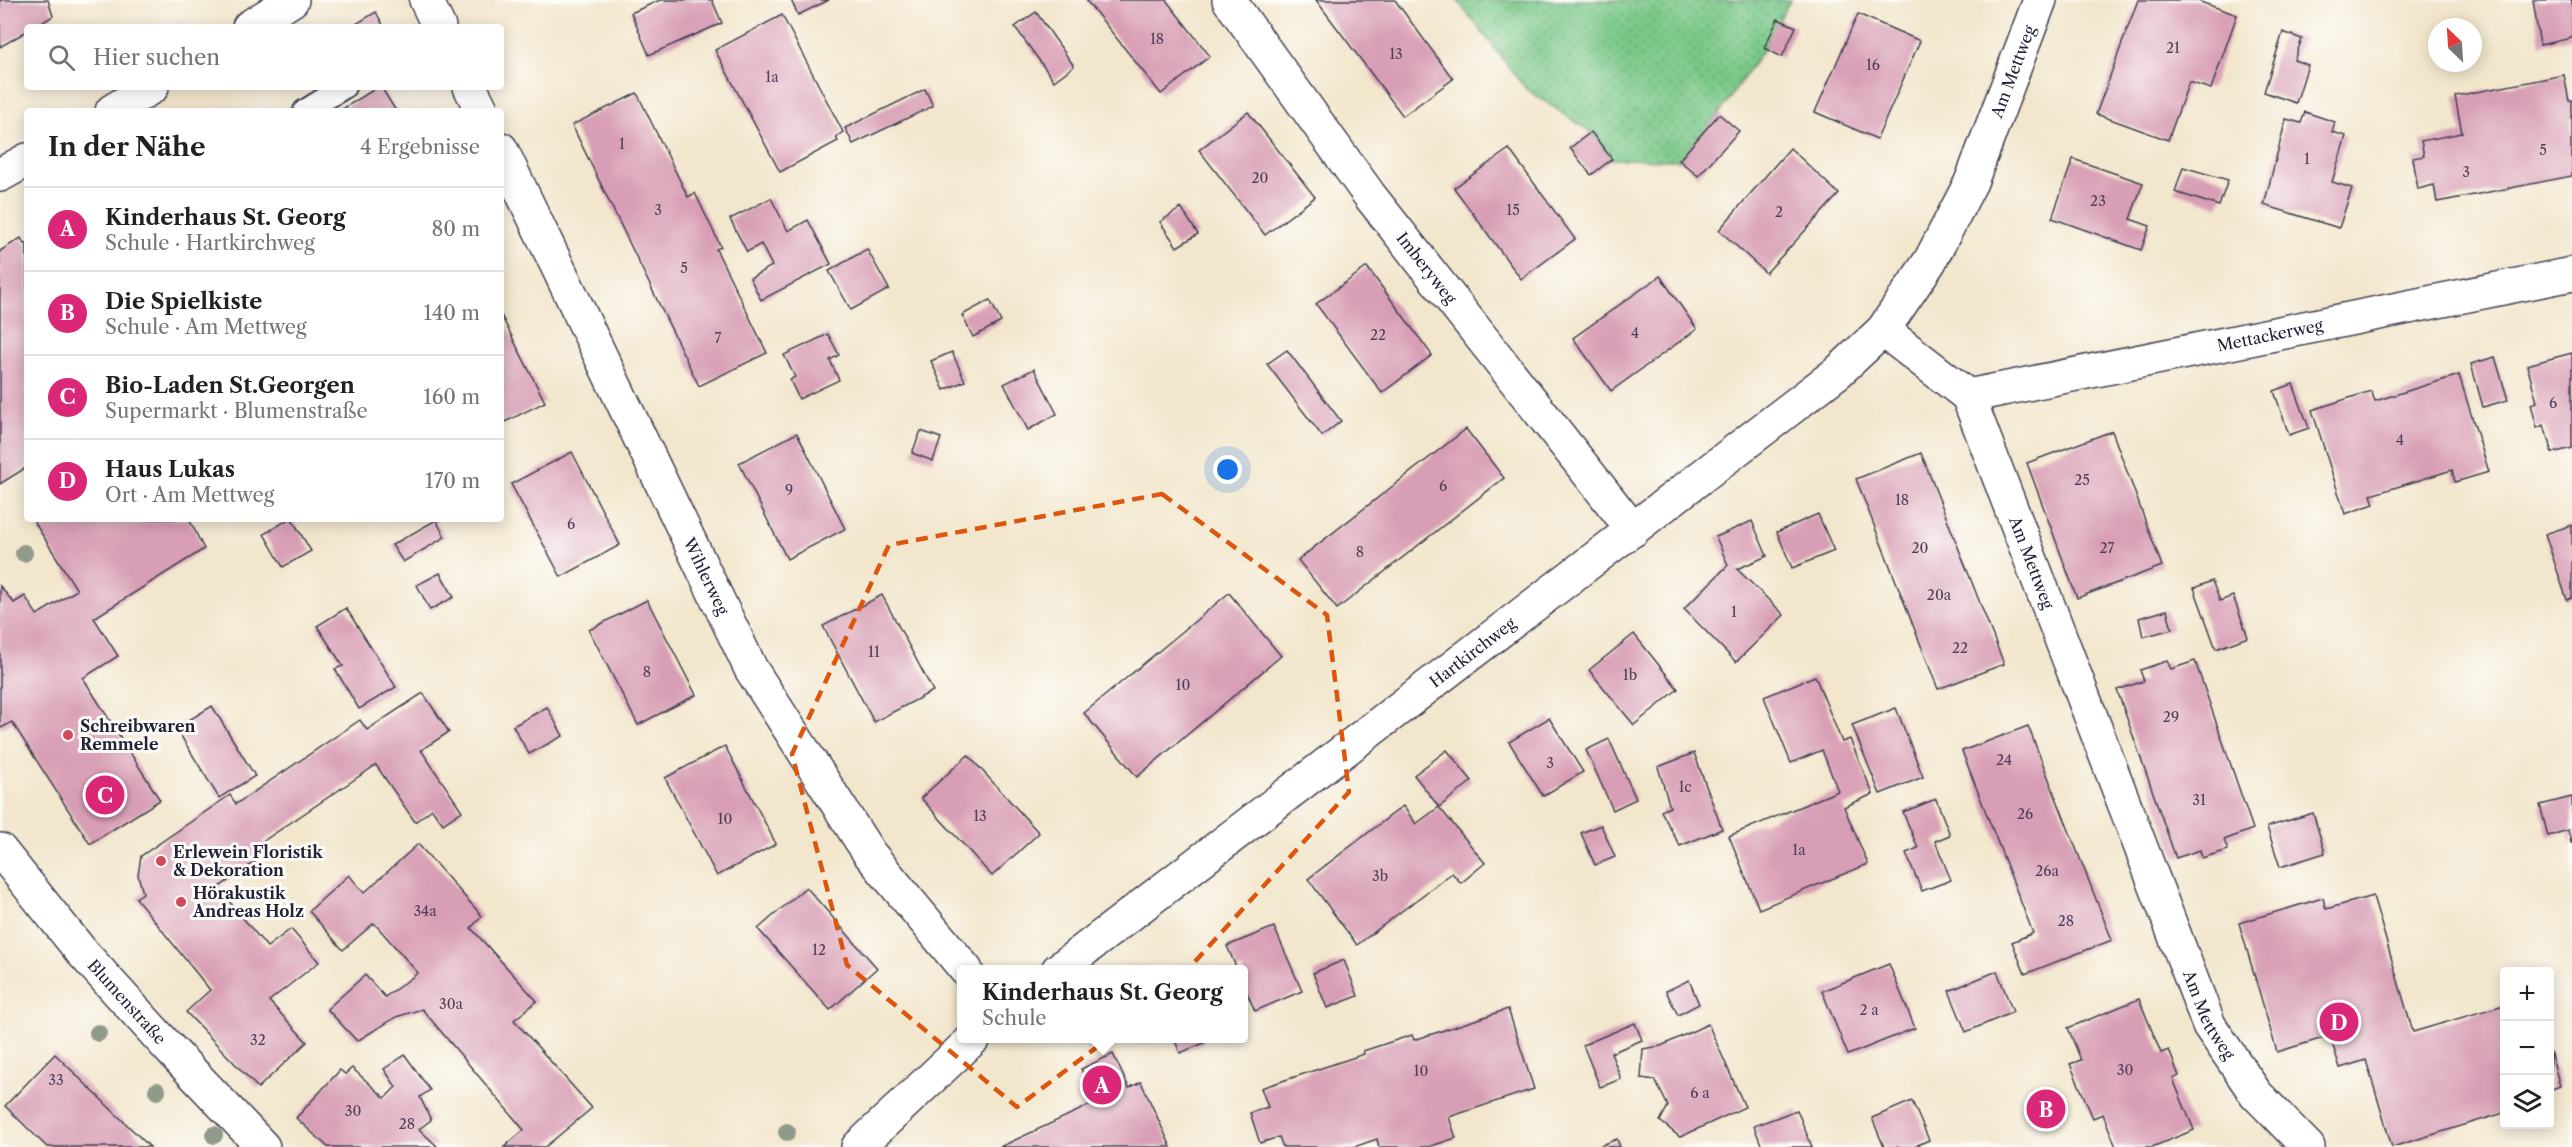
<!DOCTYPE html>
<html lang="de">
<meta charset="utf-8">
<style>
body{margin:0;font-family:"Libre Caslon Text",serif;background:#f2f2f2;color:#202124}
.controls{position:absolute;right:18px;bottom:18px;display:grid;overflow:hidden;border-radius:6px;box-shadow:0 3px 15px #0003}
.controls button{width:54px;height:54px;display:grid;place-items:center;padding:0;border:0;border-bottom:2px solid #e0e0e0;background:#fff;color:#202124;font:30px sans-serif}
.compass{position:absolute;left:2428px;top:18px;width:54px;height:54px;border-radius:50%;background:#fff;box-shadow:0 3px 15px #0003;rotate:335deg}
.you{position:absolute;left:1228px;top:470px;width:21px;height:21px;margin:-15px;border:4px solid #fff;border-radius:50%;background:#1a73e8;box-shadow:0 0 0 9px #1a73e833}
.badge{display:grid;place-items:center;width:39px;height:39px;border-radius:50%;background:#db2777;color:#fff;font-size:20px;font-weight:700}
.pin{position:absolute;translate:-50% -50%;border:3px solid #fff;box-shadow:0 2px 6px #0006}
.popup{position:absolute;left:957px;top:965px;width:291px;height:78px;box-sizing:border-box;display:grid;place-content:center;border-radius:6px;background:#fff;filter:drop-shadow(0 2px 4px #0005);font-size:20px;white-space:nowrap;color:#757577}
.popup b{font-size:22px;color:#202124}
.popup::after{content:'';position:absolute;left:50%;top:100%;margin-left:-12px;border:12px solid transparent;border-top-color:#fff}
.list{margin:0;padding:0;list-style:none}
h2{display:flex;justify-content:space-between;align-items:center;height:78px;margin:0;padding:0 24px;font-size:26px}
h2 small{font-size:20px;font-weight:400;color:#757577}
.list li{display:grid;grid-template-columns:39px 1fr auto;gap:18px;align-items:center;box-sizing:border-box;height:84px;padding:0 24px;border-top:2px solid #e0e0e0}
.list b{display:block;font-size:22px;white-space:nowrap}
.list p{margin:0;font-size:20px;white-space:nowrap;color:#757577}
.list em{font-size:20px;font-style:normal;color:#757577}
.icon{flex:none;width:33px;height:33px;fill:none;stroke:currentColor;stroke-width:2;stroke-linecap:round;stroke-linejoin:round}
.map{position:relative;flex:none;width:2572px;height:1147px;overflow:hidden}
.search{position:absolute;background:#fff;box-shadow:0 3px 15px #0003;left:24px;top:24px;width:480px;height:66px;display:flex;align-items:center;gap:15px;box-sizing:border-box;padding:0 21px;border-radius:6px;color:#757577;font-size:22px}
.panel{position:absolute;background:#fff;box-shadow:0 3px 15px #0003;left:24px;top:108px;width:480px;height:414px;border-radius:6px}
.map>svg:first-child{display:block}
</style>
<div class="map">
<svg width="2572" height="1147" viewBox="0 0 2572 1147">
<defs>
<pattern id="grass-dots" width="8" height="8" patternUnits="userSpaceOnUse" patternTransform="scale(1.5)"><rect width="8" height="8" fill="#79c888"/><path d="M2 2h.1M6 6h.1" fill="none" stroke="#63a270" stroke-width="1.8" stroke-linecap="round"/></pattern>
</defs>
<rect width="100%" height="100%" fill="#fdfcf7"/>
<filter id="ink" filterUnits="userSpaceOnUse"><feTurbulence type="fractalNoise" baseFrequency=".0167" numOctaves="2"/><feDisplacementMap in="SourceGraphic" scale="12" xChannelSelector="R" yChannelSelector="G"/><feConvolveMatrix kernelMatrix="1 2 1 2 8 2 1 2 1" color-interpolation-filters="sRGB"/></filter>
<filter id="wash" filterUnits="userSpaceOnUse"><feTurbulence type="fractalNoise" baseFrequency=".008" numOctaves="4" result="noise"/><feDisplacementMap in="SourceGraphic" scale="24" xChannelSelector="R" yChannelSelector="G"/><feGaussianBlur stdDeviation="1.35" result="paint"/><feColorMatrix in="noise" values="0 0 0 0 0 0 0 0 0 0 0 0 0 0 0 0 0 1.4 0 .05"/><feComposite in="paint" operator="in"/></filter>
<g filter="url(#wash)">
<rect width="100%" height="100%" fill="#f2e6cc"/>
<path fill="url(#grass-dots)" stroke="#4e7562" stroke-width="1.5" d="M1457,0H1790L1764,48L1719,114L1679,160L1612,159L1591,132L1526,89Z"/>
<g id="blocks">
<g fill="#d89eb5">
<path d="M0,0H48L53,16L35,27H27V31L0,47Z"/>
<path d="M660,0H712L722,23L649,55L631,13Z"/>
<path d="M791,0H829L798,15Z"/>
<path d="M1086,0H1166L1210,56L1161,94Z"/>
<path d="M1316,0H1395L1453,79L1403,116Z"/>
<path d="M2138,0H2195L2237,15L2211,89L2189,82L2168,140L2096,114Z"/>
<path d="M2533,0H2572V38L2540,45Z"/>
<path d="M376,12L384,27H357L356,24Z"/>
<path d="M1036,12L1074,66L1054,81L1015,27Z"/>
<path d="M1858,14L1920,41L1877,139L1815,112Z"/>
<path d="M782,15L843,132L836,137L838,141L780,172L715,50Z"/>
<path d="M1778,19L1796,27L1782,57L1764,48Z"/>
<path d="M2283,32L2302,39L2294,60L2308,65L2296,103L2264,92Z"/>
<path d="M2564,75L2569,101L2572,100V176L2437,202L2434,185L2418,189L2413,158L2424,156L2421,141L2462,133L2455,96Z"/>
<path d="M378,87H381L396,111H339Z"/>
<path d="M925,89L933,106L853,144L845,128Z"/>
<path d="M637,93L688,197L695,193L721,247L716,249L767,353L699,386L572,125Z"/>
<path d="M1248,112L1315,197L1265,235L1199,150Z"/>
<path d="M2305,112L2335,122L2332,132L2346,136L2332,182L2352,188L2339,228L2264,205L2286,119L2301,123Z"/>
<path d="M1719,114L1739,131L1698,176L1679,160Z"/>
<path d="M1591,132L1612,159L1591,175L1570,148Z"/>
<path d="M1790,148L1839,194L1766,273L1719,230Z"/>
<path d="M1509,149L1575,239L1521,279L1454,188Z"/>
<path d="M2073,159L2143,183L2130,219L2150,226L2141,250L2052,218Z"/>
<path d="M2183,167L2228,180L2219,206L2175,192Z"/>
<path d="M771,198L788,231L808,220L831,264L761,300L750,278L772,266L761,244L747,252L730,219Z"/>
<path d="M1181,208L1198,234L1177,247L1160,222Z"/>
<path d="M21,238L24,244L27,243V467L0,484V251Z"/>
<path d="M867,249L889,289L851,310L829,271Z"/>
<path d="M1367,267L1432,355L1382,393L1316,304Z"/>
<path d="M1660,276L1697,329L1611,391L1573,338Z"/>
<path d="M990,300L1001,322L973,337L962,315Z"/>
<path d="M501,315L545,402L501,424Z"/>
<path d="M828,334L839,355L830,360L839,380L799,399L790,380L795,377L784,355Z"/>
<path d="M1287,350L1341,421L1322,436L1267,364Z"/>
<path d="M952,352L965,381L944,390L931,361Z"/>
<path d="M2572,353V448L2552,453L2544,425L2537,428L2531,404L2537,402L2527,365Z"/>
<path d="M2495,357L2508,400L2483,407L2471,364Z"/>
<path d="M1034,369L1057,414L1028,430L1004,384Z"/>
<path d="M2459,375L2489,472L2455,482L2452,470L2371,495L2374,504L2345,514L2312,410L2371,391L2375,401Z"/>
<path d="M2293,384L2309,428L2289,435L2274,391Z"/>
<path d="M1466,429L1504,478L1337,609L1298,560Z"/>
<path d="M921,431L941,438L933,461L912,453Z"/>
<path d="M2112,431L2162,566L2077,598L2027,463Z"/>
<path d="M797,433L845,529L787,559L739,463Z"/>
<path d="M572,452L620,545L561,577L511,484Z"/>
<path d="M1921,453L2004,664L1938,689L1856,479Z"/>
<path d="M1818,514L1834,551L1792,568L1777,532Z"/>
<path d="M35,519H189L204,549L94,618L118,656L83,678L160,800L90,844L12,722L1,728L0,727V586L14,603L25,596L37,615L77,590L33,520Z"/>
<path d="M289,519H292L311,551L283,567L264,534Z"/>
<path d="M436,520L445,537L403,562L392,545Z"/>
<path d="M1752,521L1767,556L1737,569L1784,615L1736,662L1684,609L1728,565L1716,537Z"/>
<path d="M2572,525V598L2567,600L2545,534Z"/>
<path d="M440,573L454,597L430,610L417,585Z"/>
<path d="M2212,581L2220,601L2233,596L2248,637L2216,649L2194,588Z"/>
<path d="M1229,593L1281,656L1137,777L1084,713Z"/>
<path d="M882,595L933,691L874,722L823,626Z"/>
<path d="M647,600L696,695L638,725L589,630Z"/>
<path d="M346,608L396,687L359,709L335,669L343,666L317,626Z"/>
<path d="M2167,610L2172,629L2143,637L2139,618Z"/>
<path d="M1634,634L1678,689L1634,725L1589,670Z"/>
<path d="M2167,661L2171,669L2195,661L2253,829L2224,840L2228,850L2202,858L2200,850L2176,858L2117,690L2144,681L2140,670Z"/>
<path d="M1815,676L1842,742L1850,739L1873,794L1844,807L1868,864L1759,909L1729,836L1838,791L1822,750L1791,763L1764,697Z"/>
<path d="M423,693L449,732L421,750L462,811L443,824L432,809L415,822L376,765L262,842L268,853L218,888L267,947L291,929L319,962L269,1001L307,1042L258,1088L186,1012L210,990L136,898L143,893L138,875L141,856L230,795L236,804L360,720L367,730Z"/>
<path d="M212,706L255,776L219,798L176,728Z"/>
<path d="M547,707L563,736L529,754L513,726Z"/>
<path d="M1896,708L1923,777L1880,794L1852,725Z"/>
<path d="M1549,718L1583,772L1543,796L1509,742Z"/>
<path d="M2028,726L2112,940L2025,974L2012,942L2033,933L1962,751Z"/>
<path d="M1609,739L1636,799L1613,810L1586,750Z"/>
<path d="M725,746L776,844L717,876L665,778Z"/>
<path d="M1447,750L1472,781L1439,807L1414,775Z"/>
<path d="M1694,753L1722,829L1680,846L1661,811L1670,807L1658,767Z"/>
<path d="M968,755L1039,833L992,876L921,798Z"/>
<path d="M2572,797V843H2571L2568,830L2548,836L2540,805Z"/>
<path d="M1936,799L1950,835L1935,841L1951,880L1922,891L1906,853L1918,848L1903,812Z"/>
<path d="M1403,806L1416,824L1439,807L1485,863L1461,883L1452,873L1357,945L1308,879Z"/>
<path d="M2313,813L2325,853L2280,867L2267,827Z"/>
<path d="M1601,825L1615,857L1595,865L1581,833Z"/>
<path d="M418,844L482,916L471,928L537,1001L514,1020L592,1108L545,1147H504L524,1130L422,1009L396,1017L357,1041L327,1009L365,975L385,997L418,973L374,923L343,950L309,911L349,875L364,893Z"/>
<path d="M806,887L877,968L830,1010L758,929Z"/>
<path d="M2373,896L2413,1032L2504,1005V1113L2392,1147L2366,1060L2340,1068L2330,1036L2277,1052L2239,923L2323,898L2326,909Z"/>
<path d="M1274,927L1302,991L1255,1011L1243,983V969H1237L1227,946Z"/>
<path d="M1344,960L1358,996L1327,1008L1313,973Z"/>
<path d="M1889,964L1915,1028L1848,1055L1822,991Z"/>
<path d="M1997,971L2013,1012L1966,1032L1949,991Z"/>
<path d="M1689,980L1699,1004L1678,1015L1666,991Z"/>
<path d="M2139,999L2161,1053L2169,1050L2179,1076L2173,1079L2194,1130L2152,1147H2116L2103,1114L2093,1118L2070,1064L2081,1060L2068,1028Z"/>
<path d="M1508,1009L1534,1089L1449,1117L1456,1138L1428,1147H1379L1377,1139L1354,1147H1283L1279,1137L1260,1143L1250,1113L1268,1107L1261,1088L1364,1054L1363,1051L1412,1035L1414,1040Z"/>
<path d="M1635,1023L1642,1040L1611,1053L1621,1079L1600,1087L1583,1045Z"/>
<path d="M1708,1024L1745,1107L1680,1137L1660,1121L1668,1106L1655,1080L1641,1078L1643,1049L1661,1046Z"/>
<path d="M1174,1038H1203L1204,1043L1180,1053Z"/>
<path d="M2550,1051L2560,1086L2550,1090Z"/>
<path d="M55,1054L118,1116L150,1147H47L5,1106Z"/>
<path d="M1113,1054L1129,1088L1141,1082L1171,1147H1000L1097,1102L1081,1069Z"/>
<path d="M405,1055L430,1090L420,1097L431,1120L419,1129L438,1147H328L296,1118L340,1070L345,1074L352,1068L385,1098L396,1087L384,1069Z"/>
<path d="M1912,1101L1929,1140L1913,1147H1884L1872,1118Z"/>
<path d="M1797,1110L1812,1147H1762L1754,1126Z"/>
<path d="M1617,1139L1620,1147H1597Z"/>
</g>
</g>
</g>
<g filter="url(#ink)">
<use href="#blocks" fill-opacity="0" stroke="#413f51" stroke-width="1.5"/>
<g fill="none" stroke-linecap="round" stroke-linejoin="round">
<defs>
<path id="service" d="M305,111L344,87"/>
<g id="minor">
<path d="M426,0L439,27"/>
<path id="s1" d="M1229,0L1370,196L1633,530"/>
<path d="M470,87L482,111"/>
<path id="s2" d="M501,149L751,669L869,853L966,970"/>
<path id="s3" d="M1883,330L1968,396L2209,1025L2256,1094L2308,1147"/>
<path id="s4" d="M1968,396L2572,274"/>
<path id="s5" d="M0,850L81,951L167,1046L263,1147"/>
<path id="s6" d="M1058,970L1838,372L1883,330L1930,261L1971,182L2040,0"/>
<path d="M858,1147L974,1038"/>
</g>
<g id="tertiary">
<path d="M249,27L292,0"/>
<path d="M112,111L152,87"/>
<path d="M0,175L27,160"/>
</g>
</defs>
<use href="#service" stroke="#413f51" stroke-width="26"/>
<use href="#minor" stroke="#413f51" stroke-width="36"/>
<use href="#tertiary" stroke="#413f51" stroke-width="36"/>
<use href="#service" stroke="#fff" stroke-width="22"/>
<use href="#minor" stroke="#fff" stroke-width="33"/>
<use href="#tertiary" stroke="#fff" stroke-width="33"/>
</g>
<g fill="#909a8b">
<circle cx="24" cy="553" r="9"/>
<circle cx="98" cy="1033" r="9"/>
<circle cx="157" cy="1091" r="9"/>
<circle cx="787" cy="1132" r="9"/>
<circle cx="214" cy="1135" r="9"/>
</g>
</g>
<path fill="none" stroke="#de560e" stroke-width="4.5" stroke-dasharray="12 8" stroke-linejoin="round" d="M1162,494L1327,615L1349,792L1161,999L1017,1107L847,965L792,754L889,545Z"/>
<g fill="#d1495b" stroke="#fdfcf7" stroke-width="2">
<circle cx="68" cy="735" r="6"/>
<circle cx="161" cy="861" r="6"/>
<circle cx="181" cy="902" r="6"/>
</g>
<g text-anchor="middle" stroke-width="6" stroke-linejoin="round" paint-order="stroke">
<g font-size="14" fill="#50415a">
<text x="1157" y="44">18</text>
<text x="2173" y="53">21</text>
<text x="1396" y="59">13</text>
<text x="1873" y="70">16</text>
<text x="772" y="82">1a</text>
<text x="622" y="149">1</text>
<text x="2543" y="155">5</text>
<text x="2307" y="164">1</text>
<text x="2466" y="177">3</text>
<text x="1260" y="183">20</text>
<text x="2098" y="206">23</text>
<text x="658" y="215">3</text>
<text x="1513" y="215">15</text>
<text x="1779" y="217">2</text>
<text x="684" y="273">5</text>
<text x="1635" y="338">4</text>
<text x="1378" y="340">22</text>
<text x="718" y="343">7</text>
<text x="2553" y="408">6</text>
<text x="2400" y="445">4</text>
<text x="2082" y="485">25</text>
<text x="1443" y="491">6</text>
<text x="789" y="495">9</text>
<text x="1902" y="505">18</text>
<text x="571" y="529">6</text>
<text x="1920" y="553">20</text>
<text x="2107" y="553">27</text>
<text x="1360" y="557">8</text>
<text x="1939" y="600">20a</text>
<text x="1734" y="617">1</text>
<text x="1960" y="653">22</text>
<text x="874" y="657">11</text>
<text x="647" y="677">8</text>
<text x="1630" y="680">1b</text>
<text x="1183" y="690">10</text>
<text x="2171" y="722">29</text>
<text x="2004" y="765">24</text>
<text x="1550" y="768">3</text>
<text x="1685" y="792">1c</text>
<text x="2199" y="805">31</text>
<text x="2025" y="819">26</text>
<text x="980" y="821">13</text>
<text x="725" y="824">10</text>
<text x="1799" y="855">1a</text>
<text x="2047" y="876">26a</text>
<text x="1380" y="881">3b</text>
<text x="425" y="916">34a</text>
<text x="2066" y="926">28</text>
<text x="819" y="955">12</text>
<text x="451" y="1009">30a</text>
<text x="1869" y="1015">2 a</text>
<text x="258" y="1045">32</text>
<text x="2125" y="1075">30</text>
<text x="1421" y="1076">10</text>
<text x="56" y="1085">33</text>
<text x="1700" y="1098">6 a</text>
<text x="353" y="1116">30</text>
<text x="407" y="1129">28</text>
</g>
<g font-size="16" fill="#22223b" stroke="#fdfcf7">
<text dy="6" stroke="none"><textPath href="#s6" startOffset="1335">Am Mettweg</textPath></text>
<text dy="6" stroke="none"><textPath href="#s1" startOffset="333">Imberyweg</textPath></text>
<text dy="6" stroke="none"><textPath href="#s4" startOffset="308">Mettackerweg</textPath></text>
<text dy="6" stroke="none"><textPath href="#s3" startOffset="286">Am Mettweg</textPath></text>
<text dy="6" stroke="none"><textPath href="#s2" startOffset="474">Wihlerweg</textPath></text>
<text dy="6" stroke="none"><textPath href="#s6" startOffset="522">Hartkirchweg</textPath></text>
<text dy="6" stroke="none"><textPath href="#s5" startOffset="198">Blumenstraße</textPath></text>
<text dy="6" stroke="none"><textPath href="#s3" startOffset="772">Am Mettweg</textPath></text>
</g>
<g font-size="16" font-weight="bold" fill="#22223b" stroke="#fdfcf7" text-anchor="start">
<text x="80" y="732">Schreibwaren<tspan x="80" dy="18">Remmele</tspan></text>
<text x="173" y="858">Erlewein Floristik<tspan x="173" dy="18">&amp; Dekoration</tspan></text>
<text x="193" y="899">Hörakustik<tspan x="193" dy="18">Andreas Holz</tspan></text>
</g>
</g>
</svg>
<div class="controls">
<button>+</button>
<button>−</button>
<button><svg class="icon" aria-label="layers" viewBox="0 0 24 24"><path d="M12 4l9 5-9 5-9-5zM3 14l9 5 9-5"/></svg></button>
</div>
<svg class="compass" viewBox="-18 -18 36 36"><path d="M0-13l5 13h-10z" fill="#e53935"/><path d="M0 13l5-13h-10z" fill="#757577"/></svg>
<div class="you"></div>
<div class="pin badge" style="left:1102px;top:1085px">A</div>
<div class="popup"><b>Kinderhaus St. Georg</b>Schule</div>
<div class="pin badge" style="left:2046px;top:1109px">B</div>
<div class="pin badge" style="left:105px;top:795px">C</div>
<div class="pin badge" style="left:2339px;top:1022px">D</div>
<div class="search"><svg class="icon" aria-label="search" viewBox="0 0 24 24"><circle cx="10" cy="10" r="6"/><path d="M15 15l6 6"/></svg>Hier suchen</div>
<section class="panel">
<h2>In der Nähe<small>4 Ergebnisse</small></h2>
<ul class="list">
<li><span class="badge">A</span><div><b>Kinderhaus St. Georg</b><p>Schule · Hartkirchweg</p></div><em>80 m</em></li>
<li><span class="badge">B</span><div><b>Die Spielkiste</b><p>Schule · Am Mettweg</p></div><em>140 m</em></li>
<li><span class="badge">C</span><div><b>Bio-Laden St.Georgen</b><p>Supermarkt · Blumenstraße</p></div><em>160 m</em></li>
<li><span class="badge">D</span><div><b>Haus Lukas</b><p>Ort · Am Mettweg</p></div><em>170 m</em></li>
</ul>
</section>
</div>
